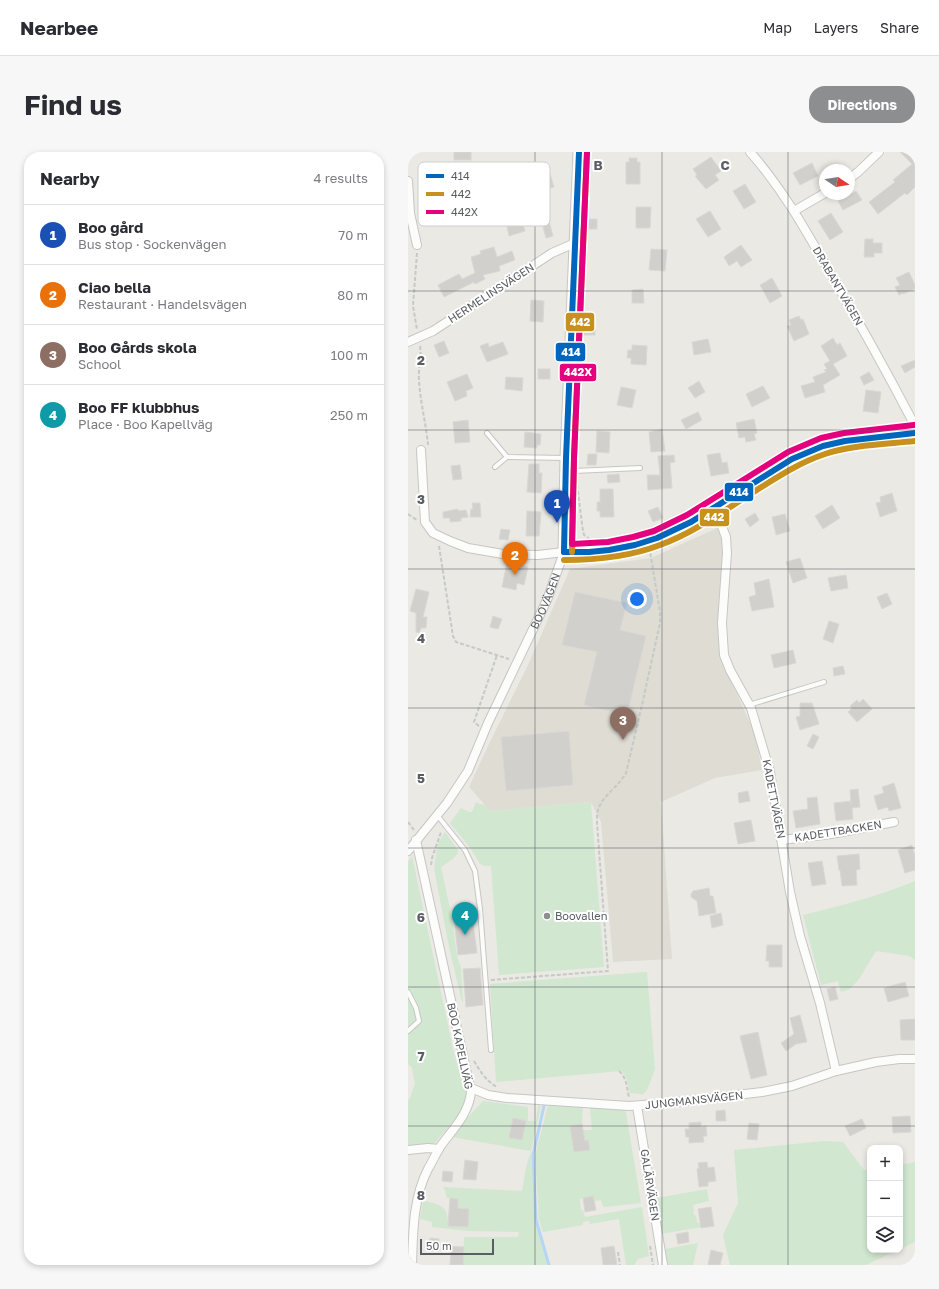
<!DOCTYPE html>
<meta charset="utf-8">
<style>
body{margin:0;font-family:"Golos Text",sans-serif;background:#f7f7f7;color:#2b2b33}
.controls{position:absolute;right:12px;bottom:12px;display:grid;overflow:hidden;border-radius:8px;box-shadow:0 2px 6px #0003}
.controls button{width:36px;height:36px;display:grid;place-items:center;padding:0;border:0;border-bottom:1px solid #e1e1e2;background:#fff;color:#2b2b33;font:20px sans-serif}
.compass{position:absolute;left:411px;top:12px;width:36px;height:36px;border-radius:50%;background:#fff;box-shadow:0 2px 6px #0003;rotate:102deg}
.scale{position:absolute;left:12px;bottom:10px;width:74px;box-sizing:border-box;padding-left:4px;border:2px solid #5a5d62;border-top:0;font-size:11px;line-height:14px;white-space:nowrap;color:#5a5d62;-webkit-text-stroke:3px #fff;paint-order:stroke}
.you{position:absolute;left:229px;top:447px;width:14px;height:14px;margin:-10px;border:3px solid #fff;border-radius:50%;background:#1a73e8;box-shadow:0 0 0 6px #1a73e833}
.badge{display:grid;place-items:center;width:26px;height:26px;border-radius:50%;background:#8c8e90;color:#fff;font-size:13px;font-weight:700}
.pin{position:absolute;translate:-50% -33px;filter:drop-shadow(0 1px 2px #0008)}
.pin::after{content:'';position:absolute;top:21px;width:14px;height:12px;background:inherit;clip-path:polygon(0 0,100% 0,50% 100%)}
.list{margin:0;padding:0;list-style:none}
h2{display:flex;justify-content:space-between;align-items:center;height:52px;margin:0;padding:0 16px;font-size:17px}
h2 small{font-size:13px;font-weight:400;color:#7c7c81}
.list li{display:grid;grid-template-columns:26px 1fr auto;gap:12px;align-items:center;box-sizing:border-box;height:60px;padding:0 16px;border-top:1px solid #e1e1e2}
.list b{display:block;font-size:15px;white-space:nowrap}
.list p{margin:0;font-size:13px;white-space:nowrap;color:#7c7c81}
.list em{font-size:13px;font-style:normal;color:#7c7c81}
.icon{flex:none;width:22px;height:22px;fill:none;stroke:currentColor;stroke-width:2;stroke-linecap:round;stroke-linejoin:round}
.map{position:relative;flex:none;width:507px;height:1113px;overflow:hidden;border-radius:16px}
header{display:flex;align-items:center;gap:24px;box-sizing:border-box;height:56px;padding:0 20px;background:#fff;border-bottom:1px solid #e1e1e2}
header strong{font-size:19px}
nav{display:flex;gap:22px;margin-inline-start:auto;font-size:14px}
.intro{display:flex;align-items:center;justify-content:space-between;box-sizing:border-box;height:96px;padding:0 24px}
h1{margin:0;font-size:28px}
.button{padding:10px 18px;border-radius:16px;background:#8c8e90;color:#fff;font-size:14px;font-weight:700}
main{display:flex;gap:24px;padding:0 24px}
aside{flex:1;background:#fff;border-radius:16px;box-shadow:0 2px 6px #0003}
.map>svg:first-child{display:block}
</style>
<header>
<strong>Nearbee</strong>
<nav><a>Map</a><a>Layers</a><a>Share</a></nav>
</header>
<div class="intro"><h1>Find us</h1><a class="button">Directions</a></div>
<main>
<aside>
<h2>Nearby<small>4 results</small></h2>
<ul class="list">
<li><span class="badge" style="background:#1a4fb4">1</span><div><b>Boo gård</b><p>Bus stop · Sockenvägen</p></div><em>70 m</em></li>
<li><span class="badge" style="background:#e8710a">2</span><div><b>Ciao bella</b><p>Restaurant · Handelsvägen</p></div><em>80 m</em></li>
<li><span class="badge" style="background:#8d6e63">3</span><div><b>Boo Gårds skola</b><p>School</p></div><em>100 m</em></li>
<li><span class="badge" style="background:#0f9aa8">4</span><div><b>Boo FF klubbhus</b><p>Place · Boo Kapellväg</p></div><em>250 m</em></li>
</ul>
</aside>
<div class="map">
<svg width="507" height="1113" viewBox="0 0 507 1113">
<rect width="100%" height="100%" fill="#eae9e4"/>
<path fill="#dedcd3" d="M309,376L315,389L310,492L319,520L347,582L354,618L307,626L253,650L264,807L205,810L193,670L183,650L81,659L77,653L61,635L80,594L120,513L162,417L243,406Z"/>
<g fill="#d1e7d0" fill-rule="evenodd">
<path d="M68,650L72,652L77,653L81,659L183,650L196,815L91,823L83,714H77L72,712L63,697L42,671L53,656L61,660H64Z"/>
<path d="M37,680L50,698V701L46,706L33,715L44,766L49,804L53,816L55,851L53,846L41,795L26,716L30,691Z"/>
<path d="M4,704L45,897L58,941L56,953L49,965L26,992L0,994V948L2,946L7,932L4,916L0,912V710Z"/>
<path d="M507,729V808L502,804L468,799L451,827L442,837L433,840L430,829L413,833L395,763C433,754 470,744 507,729Z"/>
<path d="M239,820L247,917L239,938L235,942L222,941C220,933 220,925 213,919L88,930L82,832Z"/>
<path d="M75,949L120,955V969H128L130,953L133,954L123,999L127,1069L140,1113H55L56,1085H110L111,1080L60,1079L24,1075V1070L12,1067L15,1049C32,1052 41,1054 40,1074L60,1075L61,1057L46,1056L50,1053V1047L39,1046L37,1038L35,1035L114,1039L118,1015L123,999L44,985L49,977ZM105,967L117,969L114,988L102,986Z"/>
<path d="M140,953L175,954L174,972L162,974L166,1000L182,998L180,989H177L175,978H184L182,955L216,958L218,961L233,1051L196,1055L194,1052L193,1048L186,1049L185,1044L172,1047L173,1058H175L177,1065L234,1055L241,1104L230,1107L226,1113H218L211,1067L182,1072L181,1069L175,1070V1073L135,1080L131,1068L127,1004Z"/>
<path d="M416,989L435,990L456,1018H462V1098H490L458,1113H322L315,1083L330,1051L326,998Z"/>
<path d="M507,1010V1090L492,1097V1013Z"/>
<path d="M299,1037L301,1049L285,1053L286,1064L288,1063L289,1071H292L293,1075L254,1082L249,1046Z"/>
<path d="M290,1091L285,1113H260L257,1097Z"/>
</g>
<g fill="none" stroke-linecap="round" stroke-linejoin="round">
<path stroke="#b6d6f7" stroke-width="3" d="M136,954L125,1003L128,1068L141,1113"/>
</g>
<g fill="#d1d0cd" stroke="#dad8d3">
<rect x="46" y="0" width="17" height="8"/>
<path d="M492,0H503L507,4V35L499,43L497,41L470,62L461,50L487,30L485,28L504,12Z"/>
<path d="M303,5L313,19L307,23L311,28L298,37L287,24L289,23L285,17Z"/>
<path d="M221,6H229V10H232V32H218V10H221Z"/>
<path d="M404,11L410,24L392,33L385,21Z"/>
<path d="M142,22L146,35L142,36L143,37L135,40L134,38L129,40L125,27Z"/>
<path d="M337,32L348,50L336,57L325,39Z"/>
<path d="M448,39L454,48L435,58L430,49Z"/>
<path d="M109,52L117,79L101,84L99,75L103,73L98,56Z"/>
<path d="M228,55H243L242,76H228Z"/>
<path d="M302,59L313,77L300,85L288,67Z"/>
<path d="M423,61L435,80L422,88L410,69Z"/>
<path d="M178,67H189V77H179Z"/>
<path d="M141,69L145,84L138,86L134,71Z"/>
<path d="M457,87H465V91H474V101H466V105H456Z"/>
<path d="M333,93L344,108L333,115L329,109L321,114L316,105Z"/>
<path d="M86,95L89,105L104,99L107,108L91,114L92,119L75,123L77,127L67,132L66,130L36,145L30,133L51,122L54,127L67,121L63,105L73,102L72,99Z"/>
<path d="M243,97L259,98L257,119L241,118Z"/>
<path d="M501,120L507,133V137L495,142V141L491,143L487,135L492,133L488,126Z"/>
<path d="M364,126L374,144L362,151L352,133Z"/>
<path d="M235,137L236,151H224V138Z"/>
<path d="M123,148L136,149L135,170L122,169Z"/>
<path d="M391,164L393,168L395,167L401,182L386,189L379,174L383,173L381,168Z"/>
<rect x="174" y="172" width="13" height="11"/>
<path d="M425,186L429,193L432,191L439,204L425,212L432,223L415,233L417,240L397,246L393,234L407,230L405,225L418,220L416,218L419,217L416,212L422,209L413,194Z"/>
<path d="M300,187L303,200L286,203L284,190Z"/>
<path d="M36,189L41,201L31,205L26,193Z"/>
<path d="M95,190L100,202L79,210L72,194L80,191L81,195Z"/>
<path d="M224,193L239,194L238,213L223,212V206H219L220,198H224Z"/>
<path d="M507,208V215L497,221L493,214Z"/>
<rect x="130" y="217" width="12" height="10"/>
<path d="M461,220L466,228L456,233L452,225Z"/>
<path d="M59,222L65,236L58,239L59,244L47,249L39,230Z"/>
<path d="M98,225L115,226L114,239L97,237Z"/>
<path d="M291,229L297,240L287,246L280,236Z"/>
<path d="M355,234L362,246L344,255L338,242Z"/>
<path d="M213,235L228,238L224,256L209,253Z"/>
<path d="M458,238L473,240L470,261L455,259Z"/>
<path d="M290,260L294,268L278,277L273,268Z"/>
<path d="M346,267L349,281L346,282L348,288L338,290L337,285L331,286L328,271Z"/>
<path d="M60,268L62,290L47,291L45,270Z"/>
<path d="M254,277L257,299L243,300L241,280Z"/>
<path d="M189,279L202,280L201,301L188,300Z"/>
<path d="M117,280L133,282L132,293H129V296L116,295Z"/>
<path d="M312,301L314,311L319,310L321,321L303,324L299,303Z"/>
<path d="M180,302H189L188,313H179Z"/>
<path d="M266,303L267,310L262,311L264,336L240,338L239,323H252L250,304Z"/>
<path d="M121,312H131V321H134L133,341L119,340Z"/>
<path d="M52,313L54,327L45,328L43,314Z"/>
<path d="M211,322L212,330L200,331L199,323Z"/>
<path d="M192,337H205L206,365H192V359H189V350H192Z"/>
<path d="M484,341L489,359L472,365L468,351L473,350L472,345Z"/>
<path d="M64,351H72L73,365H62L63,357H65Z"/>
<path d="M424,353L432,366L415,377L407,364Z"/>
<path d="M250,355L255,366L245,370L240,359Z"/>
<path d="M50,357V359L58,358L60,365L53,366V369L42,370V366H35V360Z"/>
<path d="M119,359L133,360L131,384H118Z"/>
<path d="M347,361L351,368L342,375L337,367Z"/>
<path d="M377,362L382,379L368,383L364,365Z"/>
<path d="M93,377L102,378L100,388L91,387Z"/>
<path d="M392,406L399,426L385,431L378,410Z"/>
<path d="M99,411L120,415L116,433L109,431L108,438L94,435Z"/>
<path d="M438,423L440,436L423,439L420,426Z"/>
<path d="M361,427L366,455L344,459L341,445L348,443L346,431Z"/>
<path d="M8,437L21,440L15,465H19L18,476H13L11,481L8,480V461L2,459Z"/>
<path d="M167,440L219,451L212,478L238,484L219,563L176,553L189,500L154,493Z"/>
<path d="M479,441L484,452L474,457L469,445Z"/>
<path d="M85,464L94,467L90,477L82,475Z"/>
<path d="M421,469L431,472L425,491L415,487Z"/>
<path d="M385,498L388,511L366,516L363,503Z"/>
<path d="M435,514L437,522L426,524L425,516Z"/>
<path d="M455,547L464,557L449,570L440,560L444,556L442,554L449,548L451,551Z"/>
<path d="M392,551H404L411,572L392,578L388,565L392,564Z"/>
<path d="M161,579L165,633L98,639L93,585Z"/>
<path d="M405,582L411,585L405,597L399,594Z"/>
<path d="M486,631L493,656L481,659L480,655L470,658L466,644L476,641L474,635Z"/>
<path d="M450,637L452,655L444,656L445,667L428,669L426,651L443,649V652L442,638Z"/>
<path d="M340,639L342,649L331,651L330,641Z"/>
<path d="M409,645L412,672L388,676L385,659L400,657L399,646Z"/>
<path d="M343,668L347,689L330,692L326,671Z"/>
<path d="M504,693L507,704V718L497,721L490,698Z"/>
<path d="M451,702L452,717L448,718L449,733L434,734L432,718H431L429,704Z"/>
<path d="M414,709L418,732L404,734L400,711Z"/>
<path d="M301,736L302,744H305L308,761L291,764L289,749L283,745V742L285,739Z"/>
<path d="M313,761L315,773L304,776L302,764Z"/>
<path d="M64,764L69,801L50,803L46,766Z"/>
<path d="M359,793H374V815H361V809H358Z"/>
<path d="M72,816L75,853L58,855L55,817Z"/>
<path d="M497,830L501,844L480,850L476,836Z"/>
<path d="M427,835L430,847L422,849L419,837Z"/>
<path d="M392,863L399,890L388,892L378,899L373,891L386,882L382,866Z"/>
<path d="M507,867V888H493L492,868Z"/>
<path d="M350,880L359,923L343,927L332,884Z"/>
<path d="M317,958L318,969H308V959Z"/>
<path d="M502,964L503,980L485,981L484,965Z"/>
<path d="M105,966L118,969L114,988L101,986Z"/>
<path d="M454,967L458,976L442,984L437,974Z"/>
<path d="M293,970V975L298,974L299,984H295L296,990L281,991V985H278L277,977H281V971Z"/>
<path d="M341,971L351,972L349,988L339,987Z"/>
<path d="M174,972L177,989L180,988L182,998L166,1000L162,974Z"/>
<path d="M57,1008L70,1010L68,1028L55,1027Z"/>
<path d="M299,1010L300,1016L306,1015L308,1029L300,1030V1034L291,1035L289,1017L291,1016L290,1011Z"/>
<path d="M35,1019L45,1020L44,1030L34,1029Z"/>
<path d="M185,1044L188,1058L177,1060L175,1046Z"/>
<path d="M42,1046L50,1047V1056L61,1057L60,1075L40,1074Z"/>
<path d="M303,1055L306,1074L293,1076L290,1057Z"/>
<path d="M280,1080L281,1090L270,1092L268,1082Z"/>
<path d="M22,1086L31,1087L30,1099L21,1098Z"/>
<path d="M43,1094L56,1095L55,1113H42Z"/>
<path d="M206,1094L209,1113H195L193,1096Z"/>
<path d="M303,1098L315,1101L312,1113H300Z"/>
</g>
<g fill="none" stroke-linecap="round" stroke-linejoin="round">
<defs>
<g id="lane">
<path d="M79,281L99,305L158,306"/>
<path d="M87,315L99,305"/>
<path d="M158,321L166,319L232,316"/>
<path d="M341,553L416,530"/>
<path d="M29,663L57,698L67,719L72,757L83,898"/>
<path d="M0,840L8,856L11,869L0,879"/>
</g>
<g id="street">
<path d="M342,0C374,36 397,77 421,119C451,170 480,222 507,274"/>
<path d="M441,27L450,20L471,0"/>
<path d="M0,29L2,61L9,93"/>
<path d="M386,59L417,41"/>
<path d="M0,190L25,179L144,101L167,91"/>
<path d="M305,356L313,372L318,385L319,401L314,471L316,503L322,518L343,556L362,620L382,740L392,784L412,851L428,919"/>
<path d="M374,688L423,682L486,670"/>
<path id="s1" d="M0,699L39,651L60,619L80,571L139,448L156,400L130,403L95,402L60,396L42,389L25,381L17,370L13,298"/>
<path d="M63,936L80,943L99,946L221,954L261,951L354,940L384,934L428,919L468,910L491,907H507"/>
<path d="M229,954L255,1113"/>
<path d="M0,998L20,996L31,997"/>
<path d="M4,1113C5,1080 5,1046 20,1017C24,1010 28,1002 32,995C44,978 61,962 63,940L8,688"/>
</g>
<path id="secondary" d="M171,0L158,306L156,400H181L201,398L227,393L249,386L283,370L384,307L415,294L437,289L507,281"/>
</defs>
<use href="#lane" stroke="#c6c6c5" stroke-width="6"/>
<use href="#street" stroke="#c6c6c5" stroke-width="10"/>
<use href="#secondary" stroke="#c7c7c6" stroke-width="13"/>
<g stroke="#c5cac7" stroke-width="2" stroke-dasharray="4 2" stroke-linecap="butt">
<path d="M9,101L5,154L9,178"/>
<path d="M12,194C14,206 10,216 11,228C12,249 18,271 20,293"/>
<path d="M169,333L175,379L176,383L184,389"/>
<path d="M0,362L9,368"/>
<path d="M31,394L45,484L48,490L101,507"/>
<path d="M71,574L66,570L89,503"/>
<path d="M0,670L6,678"/>
<path d="M23,713L24,706L33,680"/>
<path d="M83,828L200,819L189,671C189,667 189,662 190,658C194,644 211,634 218,621L234,553L252,471V460L242,399"/>
<path d="M66,909C72,919 78,929 89,935"/>
<path d="M211,919C219,926 219,936 221,946"/>
<path d="M242,1094L245,1113"/>
<path d="M210,1100L212,1113"/>
</g>
<use href="#lane" stroke="#fcfcfb" stroke-width="4"/>
<use href="#street" stroke="#fcfcfb" stroke-width="8"/>
<use href="#secondary" stroke="#fcfcfb" stroke-width="11"/>
<defs>
<g id="bus-1">
<path d="M156,400L158,306L171,0"/>
<path d="M156,400H181L201,398L227,393L249,386L283,370L384,307L415,294L437,289L507,281"/>
</g>
<g id="bus-2">
<path d="M164,400L166,306L179,0"/>
<path d="M156,408C189,408 221,405 252,393C285,381 314,360 344,341C368,326 390,311 417,302C442,293 480,292 507,289"/>
</g>
<path id="bus-3" d="M179,0L166,306L164,392L200,390L225,385L246,379L279,363L380,300L413,286L436,281L506,273"/>
</defs>
<use href="#bus-1" stroke="#fff" stroke-width="9"/>
<use href="#bus-2" stroke="#fff" stroke-width="9"/>
<use href="#bus-3" stroke="#fff" stroke-width="9"/>
<use href="#bus-1" stroke="#0065bd" stroke-width="6"/>
<use href="#bus-2" stroke="#c8901d" stroke-width="6"/>
<use href="#bus-3" stroke="#e5007d" stroke-width="6"/>
</g>
<path fill="none" stroke="#5a5d62" stroke-width="1" stroke-opacity="0.55" d="M127,0V1113M254,0V1113M380,0V1113M0,139H507M0,278H507M0,417H507M0,556H507M0,696H507M0,835H507M0,974H507"/>
<circle fill="#8c8e90" stroke="#fff" stroke-width="1.5" cx="139" cy="764" r="4"/>
<g text-anchor="middle" stroke-width="4" stroke-linejoin="round" paint-order="stroke">
<g font-size="11" fill="#5a5d62" stroke="#fff">
<text transform="translate(430 134) rotate(60)" y="4">DRABANTVÄGEN</text>
<text transform="translate(83 141) rotate(-33)" y="4">HERMELINSVÄGEN</text>
<text dy="4" stroke="none"><textPath href="#s1" startOffset="287">BOOVÄGEN</textPath></text>
<text transform="translate(366 647) rotate(79)" y="4">KADETTVÄGEN</text>
<text transform="translate(430 679) rotate(-9)" y="4">KADETTBACKEN</text>
<text transform="translate(52 894) rotate(78)" y="4">BOO KAPELLVÄG</text>
<text transform="translate(286 948) rotate(-6)" y="4">JUNGMANSVÄGEN</text>
<text transform="translate(242 1033) rotate(81)" y="4">GALÄRVÄGEN</text>
</g>
<g font-size="11" fill="#5a5d62" stroke="#fff" text-anchor="start">
<text x="147" y="768">Boovallen</text>
</g>
</g>
<rect x="10" y="10" width="132" height="64" rx="6" fill="#fff" stroke="#ceced0" stroke-width="1"/>
<rect x="18" y="22" width="18" height="4" fill="#0065bd"/>
<rect x="18" y="40" width="18" height="4" fill="#c8901d"/>
<rect x="18" y="58" width="18" height="4" fill="#e5007d"/>
<g font-size="11" fill="#5a5d62">
<text x="43" y="28">414</text>
<text x="43" y="46">442</text>
<text x="43" y="64">442X</text>
</g>
<g font-size="13" text-anchor="middle" font-weight="bold" fill="#5a5d62" stroke="#fff" stroke-width="4" stroke-linejoin="round" paint-order="stroke">
<text x="190" y="18">B</text>
<text x="317" y="18">C</text>
<text x="13" y="213">2</text>
<text x="13" y="352">3</text>
<text x="13" y="491">4</text>
<text x="13" y="631">5</text>
<text x="13" y="770">6</text>
<text x="13" y="909">7</text>
<text x="13" y="1048">8</text>
</g>
<g stroke="#fff" stroke-width="1.5">
<rect x="157" y="160" width="30" height="20" rx="4" fill="#c8901d"/>
<rect x="147" y="190" width="31" height="20" rx="4" fill="#0065bd"/>
<rect x="151" y="211" width="38" height="19" rx="4" fill="#e5007d"/>
<rect x="316" y="330" width="30" height="20" rx="4" fill="#0065bd"/>
<rect x="291" y="356" width="31" height="19" rx="4" fill="#c8901d"/>
</g>
<g font-size="11" text-anchor="middle" font-weight="bold" fill="#fff">
<text x="172" y="174">442</text>
<text x="163" y="204">414</text>
<text x="170" y="224">442X</text>
<text x="331" y="344">414</text>
<text x="306" y="369">442</text>
</g>
</svg>
<div class="controls">
<button>+</button>
<button>−</button>
<button><svg class="icon" aria-label="layers" viewBox="0 0 24 24"><path d="M12 4l9 5-9 5-9-5zM3 14l9 5 9-5"/></svg></button>
</div>
<svg class="compass" viewBox="-18 -18 36 36"><path d="M0-13l5 13h-10z" fill="#e53935"/><path d="M0 13l5-13h-10z" fill="#7c7c81"/></svg>
<div class="scale">50 m</div>
<div class="you"></div>
<div class="pin badge" style="left:149px;top:371px;background:#1a4fb4">1</div>
<div class="pin badge" style="left:107px;top:423px;background:#e8710a">2</div>
<div class="pin badge" style="left:215px;top:588px;background:#8d6e63">3</div>
<div class="pin badge" style="left:57px;top:783px;background:#0f9aa8">4</div>
</div>
</main>
